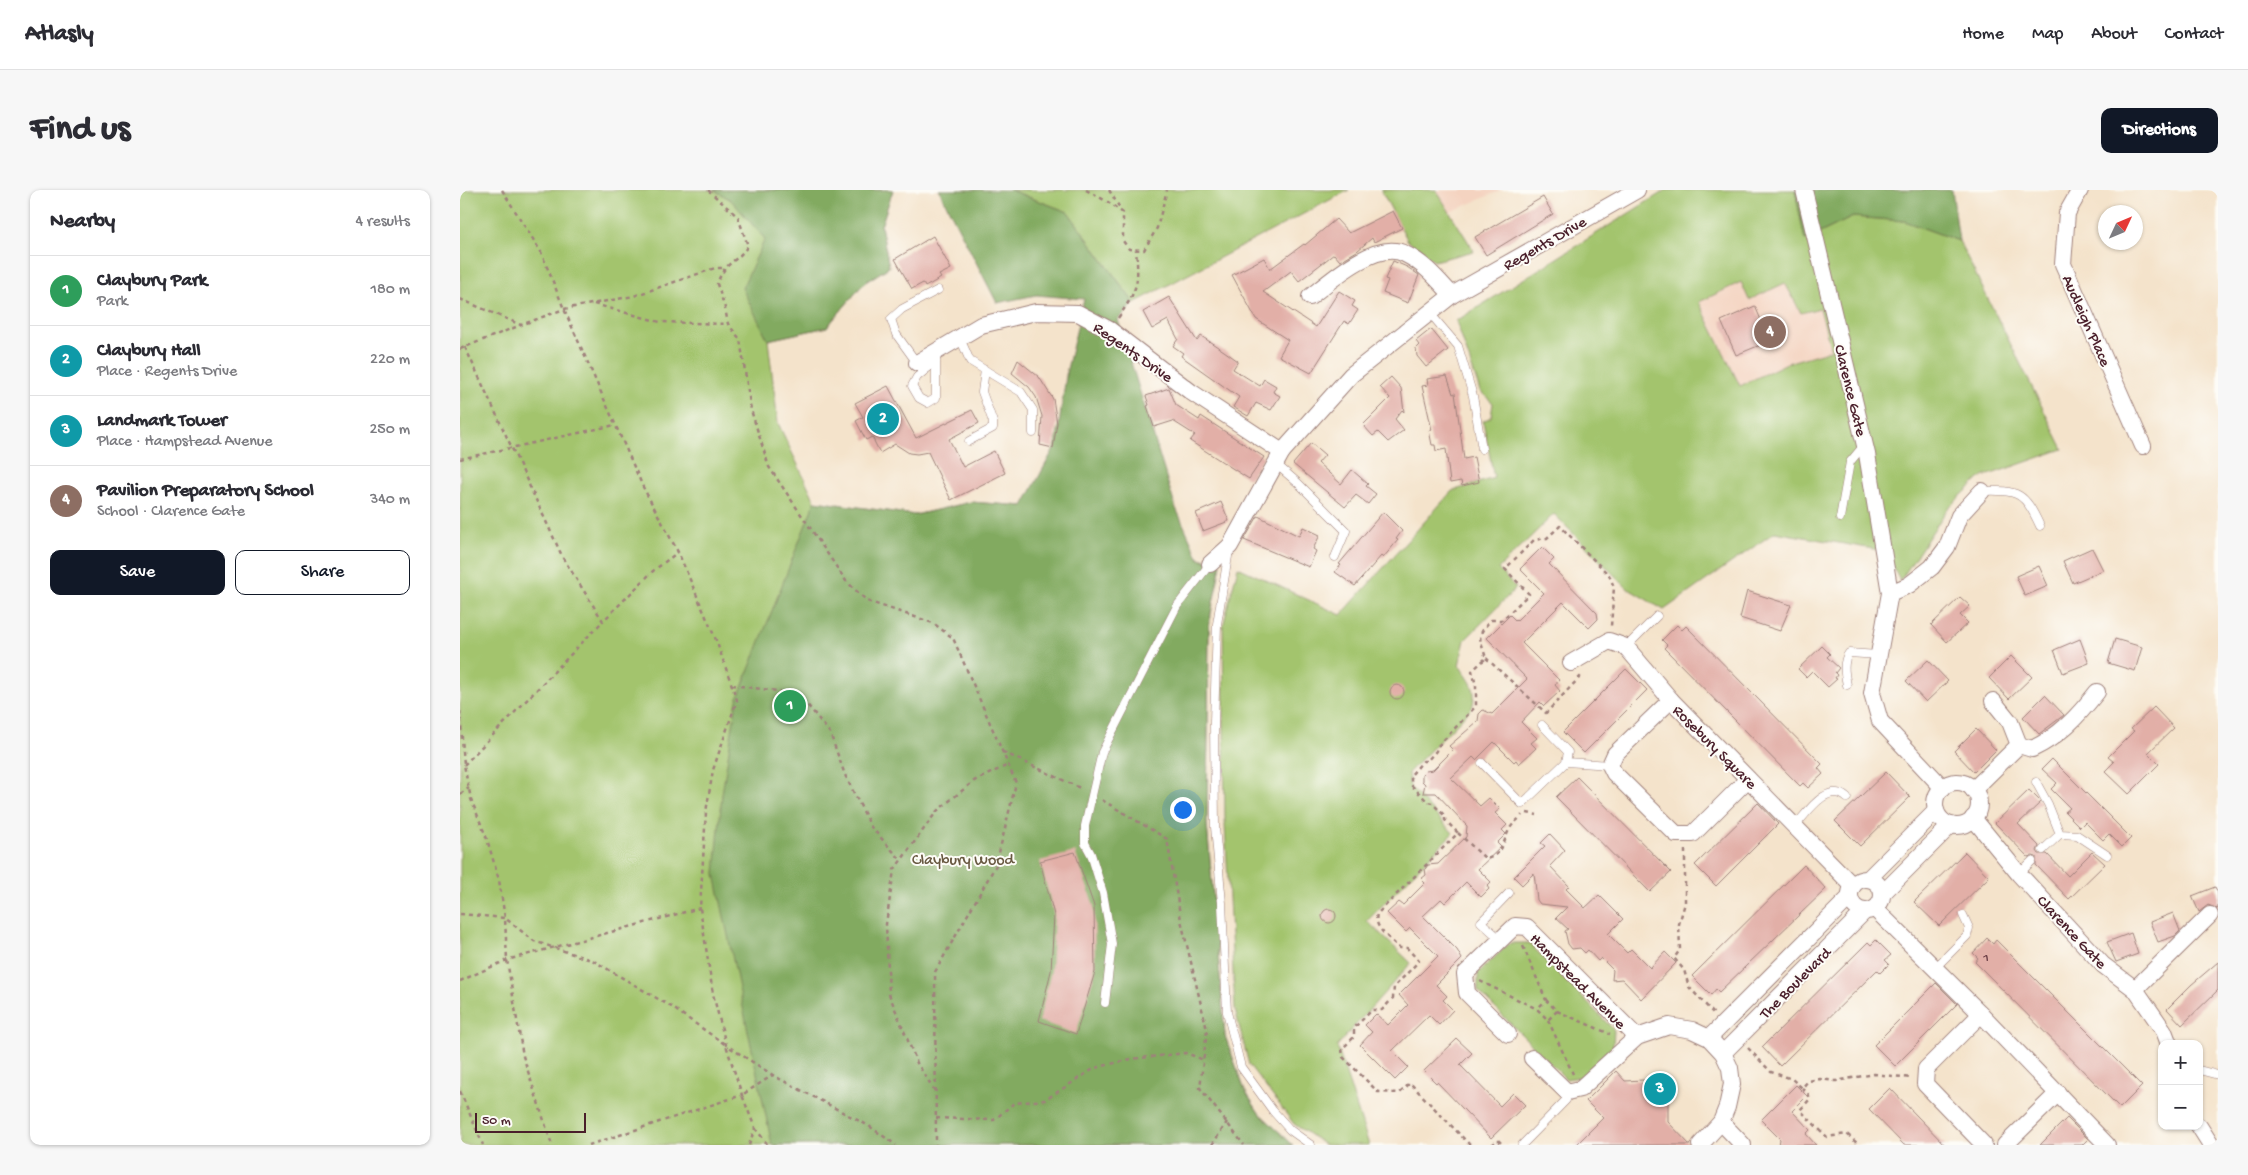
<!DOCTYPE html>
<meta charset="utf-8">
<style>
body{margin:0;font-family:"Gochi Hand",sans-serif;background:#f7f7f7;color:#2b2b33}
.controls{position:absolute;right:15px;bottom:15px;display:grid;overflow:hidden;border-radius:10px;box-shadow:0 1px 4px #0004}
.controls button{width:45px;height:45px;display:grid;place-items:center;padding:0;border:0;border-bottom:1px solid #e1e1e2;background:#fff;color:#2b2b33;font:25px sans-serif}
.compass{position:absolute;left:1638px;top:15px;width:45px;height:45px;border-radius:50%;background:#fff;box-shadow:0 1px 4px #0004;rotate:46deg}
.scale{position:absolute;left:15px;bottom:12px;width:111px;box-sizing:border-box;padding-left:5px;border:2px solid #4a1f2b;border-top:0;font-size:14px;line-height:18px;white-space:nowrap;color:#4a1f2b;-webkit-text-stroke:4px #fdfcf7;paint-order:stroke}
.you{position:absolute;left:722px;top:619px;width:18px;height:18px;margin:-12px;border:4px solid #fff;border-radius:50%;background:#1a73e8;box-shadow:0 0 0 8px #1a73e833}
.badge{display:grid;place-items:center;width:32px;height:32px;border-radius:50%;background:#111827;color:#fff;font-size:16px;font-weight:700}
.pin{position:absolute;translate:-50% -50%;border:2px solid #fff;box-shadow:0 1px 5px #0006}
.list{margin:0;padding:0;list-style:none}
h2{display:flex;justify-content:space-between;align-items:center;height:65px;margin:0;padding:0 20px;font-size:21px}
h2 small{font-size:16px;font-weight:400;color:#7c7c81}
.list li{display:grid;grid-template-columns:32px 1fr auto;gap:15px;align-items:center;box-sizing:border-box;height:70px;padding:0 20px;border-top:1px solid #e1e1e2}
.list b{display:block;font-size:19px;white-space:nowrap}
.list p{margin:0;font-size:16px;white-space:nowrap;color:#7c7c81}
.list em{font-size:16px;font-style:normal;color:#7c7c81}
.actions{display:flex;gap:10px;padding:15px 20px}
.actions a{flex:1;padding:11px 0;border:1px solid #111827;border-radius:10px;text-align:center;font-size:18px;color:#111827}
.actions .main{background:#111827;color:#fff}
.map{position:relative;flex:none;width:1758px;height:955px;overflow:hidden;border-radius:10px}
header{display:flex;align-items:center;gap:30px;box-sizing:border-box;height:70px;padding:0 25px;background:#fff;border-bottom:1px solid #e1e1e2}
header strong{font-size:24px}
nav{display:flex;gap:28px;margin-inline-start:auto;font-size:18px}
.intro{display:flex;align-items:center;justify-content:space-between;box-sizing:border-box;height:120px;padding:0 30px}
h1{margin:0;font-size:35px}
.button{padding:12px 22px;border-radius:10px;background:#111827;color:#fff;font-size:18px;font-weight:700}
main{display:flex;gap:30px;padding:0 30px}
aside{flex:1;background:#fff;border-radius:10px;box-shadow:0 1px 4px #0004}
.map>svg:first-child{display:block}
</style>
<header>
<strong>Atlasly</strong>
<nav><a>Home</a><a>Map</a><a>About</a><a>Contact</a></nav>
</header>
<div class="intro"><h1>Find us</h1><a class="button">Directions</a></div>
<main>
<aside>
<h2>Nearby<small>4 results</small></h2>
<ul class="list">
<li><span class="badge" style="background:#2e9e5b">1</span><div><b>Claybury Park</b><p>Park</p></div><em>180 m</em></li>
<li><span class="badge" style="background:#0f9aa8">2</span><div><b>Claybury Hall</b><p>Place · Regents Drive</p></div><em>220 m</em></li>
<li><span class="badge" style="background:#0f9aa8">3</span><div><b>Landmark Tower</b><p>Place · Hampstead Avenue</p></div><em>250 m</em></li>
<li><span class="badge" style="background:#8d6e63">4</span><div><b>Pavilion Preparatory School</b><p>School · Clarence Gate</p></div><em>340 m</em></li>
</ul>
<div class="actions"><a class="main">Save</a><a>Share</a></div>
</aside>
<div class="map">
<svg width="1758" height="955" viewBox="0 0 1758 955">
<rect width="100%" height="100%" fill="#fdfcf7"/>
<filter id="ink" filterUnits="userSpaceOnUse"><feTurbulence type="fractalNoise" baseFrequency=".02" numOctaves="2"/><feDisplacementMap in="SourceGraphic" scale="10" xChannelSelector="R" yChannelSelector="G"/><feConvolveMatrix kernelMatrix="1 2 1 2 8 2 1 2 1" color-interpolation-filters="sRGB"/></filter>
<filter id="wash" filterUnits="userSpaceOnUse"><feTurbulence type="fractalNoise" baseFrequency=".0096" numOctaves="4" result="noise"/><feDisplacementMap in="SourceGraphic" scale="20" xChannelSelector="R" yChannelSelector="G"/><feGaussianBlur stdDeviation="1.12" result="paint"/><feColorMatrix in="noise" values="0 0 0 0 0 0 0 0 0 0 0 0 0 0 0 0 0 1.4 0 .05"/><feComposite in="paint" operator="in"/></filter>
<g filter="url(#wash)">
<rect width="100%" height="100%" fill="#f4e3cb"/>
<g fill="#f4d3c0">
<path d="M976,0H1042L990,22Z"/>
<path d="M1281,92L1325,93L1360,118L1371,161L1327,173L1280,196L1239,111Z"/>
</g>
<g fill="#a3c46d" stroke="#76724c" fill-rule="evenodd">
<path d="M0,0H433L421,36L429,77L404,93L367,137L308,150L318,233L355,311L455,325L511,312L564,316L761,374L749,433L747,635L765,846L785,901L799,923L833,955H0Z"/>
<path d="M550,0H889L674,113L608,22Z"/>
<path d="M921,0H976L1014,61L974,71L948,51Z"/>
<path d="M1206,0H1335L1345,50L1393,27L1444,31L1499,51L1603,259L1520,288L1488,318L1440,391L1425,361L1315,342L1204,420L1167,398L1094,324L1038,379L1056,398L1005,450L999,475C1010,492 1018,497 1012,518L948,583L950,597L993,643L907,731L951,773L877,856L909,955H865L834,934L789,875L775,819L765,635L763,436L778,377L881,425L992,301L1034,288L1023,231L1031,227L1033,213L1020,201L996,131ZM1281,92L1289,110L1325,93L1341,123L1360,118L1371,160L1327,173L1280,196L1239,112Z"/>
<path d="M1050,753H1069L1154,840L1153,856L1121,887L1106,889L1018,801V783Z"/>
</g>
<g fill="#82aa60" stroke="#666446">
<path d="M254,0H433L421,36L429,77L404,93L367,137L308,150L282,98L305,49L271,10Z"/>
<path d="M479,0H550L608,22L674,113L658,130L715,316L739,369L761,374L749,433L747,635L765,846L785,901L799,923L833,955H312L255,684L262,604L277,510L355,311L455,325L511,312L563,316L596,255L607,179L624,109L576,105L537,113Z"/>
<path d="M1335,0H1492L1499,51L1444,31L1393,27L1345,50Z"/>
</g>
<g id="blocks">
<g fill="#e2afa7">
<path d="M1083,7L1093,24L1026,65L1015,47Z"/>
<path d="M933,21L942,38L914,52L912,48L897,61L880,71L874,64L839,91L831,81L803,102L856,137L879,101L895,111L892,116L898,120L889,134L884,131L851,183L819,166L828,150L796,129L772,85L804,68L810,79L844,54L845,55L876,29L889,43Z"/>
<path d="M473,46L491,79L479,85L481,88L465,97L463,93L452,99L435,69Z"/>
<path d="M933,71L947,77L959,85L948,113L923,103L928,90L925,89Z"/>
<path d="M709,107L737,151L741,146L764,161L778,171L773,179L800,196L804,189L816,196L813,202L820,206L811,220L796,213L788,226L773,217L779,207L721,166L723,163L713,156L718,149L708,130L692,139L683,122Z"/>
<path d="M1295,116L1310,151L1276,165L1261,131Z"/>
<path d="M971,139L988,160L966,177L957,166L956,158L959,155L956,151Z"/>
<path d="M558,170L579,187L593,209L597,233L593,258L580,255L582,226L576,207L569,197L552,183Z"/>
<path d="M987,186L993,204L995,203L1004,269L1014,267L1019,292L1002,296L1001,291L990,293L986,259L976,261L975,255H972L969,240H972L962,196L968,195L967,189Z"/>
<path d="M931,187L941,198L944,222L942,220L935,229L944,240L928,252L918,242L913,246L903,235L930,208L920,197Z"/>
<path d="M428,196L456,248L512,220L519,233L489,249L503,277L534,261L545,283L491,310L468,262L457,264L449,263L435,254L420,263L412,247L406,250L396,231L403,227L395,213Z"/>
<path d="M709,198L716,215L739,230L741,226L804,267L789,289L730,251L735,245L713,231L694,237L687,216L689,215L686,206Z"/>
<path d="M851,253L865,265L858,273L881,294L892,280L908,294L906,296L916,304L908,314L896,305L885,317L833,274Z"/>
<path d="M761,312L769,331L743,341L736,323Z"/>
<path d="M923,322L942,341L936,349L938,350L923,368L921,366L895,396L875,382L881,375L879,374Z"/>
<path d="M798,326L839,346L843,337L860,345L853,359L856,361L849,377L784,350Z"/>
<path d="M1082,357L1094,369L1089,374L1137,423L1138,429L1129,438L1103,412L1062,453L1099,490L1095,495L1100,501L1084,516L1080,512L1061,532L1077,548L1071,553L1076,558L1059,574L1056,570L1054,572L1034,552L1016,570L1013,567L991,588L1020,616L1029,608L1040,619L1035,623L1047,635L1042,640L1046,644L1037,653L1041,657L1018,679L1031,692L1027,696L1029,699L1021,707L1006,692L985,713L981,709L963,726L997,760L1002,769L976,795L987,806L983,810L993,820L979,835L969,825L932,861L948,877L935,890L900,855L912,842L905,835L916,824L928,835L948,815L939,805L978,766L950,738L946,742L927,723L939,712L943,715L965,693L961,689L966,685L965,679L968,675L978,674L1006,647L1007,636L976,603H963L965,594L962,591V585L966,581L973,580L993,560L989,556L1018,531L1019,524L1023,520L1032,524L1067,489L1027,448L1050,425L1056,431L1084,403L1060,379Z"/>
<path d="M1632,358L1643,380L1613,393L1603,371Z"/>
<path d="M1579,376L1588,396L1565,406L1556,386Z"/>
<path d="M1287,401L1331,415L1320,441L1280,428Z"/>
<path d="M1500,407L1510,416L1500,425L1508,433L1487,452L1471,435Z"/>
<path d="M1217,435L1222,440L1226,436L1362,574L1358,578L1363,584L1348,598L1343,593L1340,596L1204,458L1207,455L1202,450Z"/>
<path d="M1620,449L1629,473L1603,483L1594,460Z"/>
<path d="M1655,449L1682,457L1675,481L1648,473Z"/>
<path d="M1362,456L1370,464L1367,467L1379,478L1375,483L1377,485L1375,488L1377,489L1368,497L1352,481L1346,487L1338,479Z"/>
<path d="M1551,466L1572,487L1549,509L1529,488Z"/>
<path d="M1468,470L1488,491L1466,512L1446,491Z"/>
<path d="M1166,479L1187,500L1124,563L1103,542Z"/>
<circle cx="937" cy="502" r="7"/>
<path d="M1585,505L1604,525L1579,544L1563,527Z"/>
<path d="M1694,517L1714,538L1688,563L1699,574L1669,604L1645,581L1654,572L1648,567L1674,541L1671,539Z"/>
<path d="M1516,539L1536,560L1514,582L1494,561Z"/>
<path d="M1592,569L1671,648L1662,657L1649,644L1643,650L1625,632L1620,637L1605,622L1610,618L1591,599L1597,593L1582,579Z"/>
<path d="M1426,582L1450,607L1400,656L1375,631Z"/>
<path d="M1117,587L1211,682L1190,702L1096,607Z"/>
<path d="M1569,600L1581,612L1558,634L1579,656L1577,661L1579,664H1587L1608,686L1632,662L1645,674L1609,709L1576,675V667L1573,666L1568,667L1535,633Z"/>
<path d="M1298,613L1318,634L1256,696L1235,675Z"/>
<path d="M1090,644L1105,660L1090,676L1109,696L1106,699L1125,718L1139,705L1163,729L1148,744L1167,763L1171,759L1190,778L1205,762L1216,773L1181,809L1162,789L1152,790L1153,780L1141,768L1138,771L1128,760L1125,763L1120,758L1112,759L1108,754L1105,741L1108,739L1096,728L1107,717L1080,714L1077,710L1074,683L1062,695L1054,687L1085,656L1081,653Z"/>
<path d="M615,662L634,716L635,782L616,844L579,831L591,781L594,725L580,671Z"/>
<path d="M1505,662L1529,687L1479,736L1454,712Z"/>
<path d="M1344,675L1366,699L1259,802L1256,799L1251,805L1232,786Z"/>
<path d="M1755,697L1758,703V719L1748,715L1739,722L1732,706Z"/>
<circle cx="869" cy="726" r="7"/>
<path d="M1713,723L1720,741L1715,746L1698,752L1690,732Z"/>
<path d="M1671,743L1678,764L1656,772L1647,752Z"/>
<path d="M1527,748L1533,754L1536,750L1682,896L1660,918L1515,772L1518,768L1513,763Z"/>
<path d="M1416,750L1431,765L1425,770L1429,774L1420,783L1417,780L1320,876L1302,857L1408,752L1411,755Z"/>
<path d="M1758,772V800L1722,835L1707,819L1731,795Z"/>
<path d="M1476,793L1497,814L1435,876L1414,855Z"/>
<path d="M997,849L1012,863L1000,875L1040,916L1053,903L1065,915L1031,948L977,892L976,893L964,881Z"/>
<path d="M1156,881L1165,891L1201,889L1211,900L1208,903V932L1230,955H1116L1143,928L1126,911Z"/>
<path d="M1336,895L1347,906L1332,921L1350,940L1346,944L1356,955H1319L1320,949L1301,930Z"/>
<path d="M1430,898L1485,955H1444L1409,919Z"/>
<path d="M1607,928L1628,949L1622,955H1580Z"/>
</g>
</g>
</g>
<g filter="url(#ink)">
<use href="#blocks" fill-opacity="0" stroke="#9f817b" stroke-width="1"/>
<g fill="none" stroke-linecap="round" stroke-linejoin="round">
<defs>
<g id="lane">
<path d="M969,122L998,156L1013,206L1022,259"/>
<path d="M500,148L510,171L561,202L573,220V243"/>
<path d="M476,171L457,187L452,196L459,208L468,213L476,208V162"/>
<path d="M457,173L436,144L431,129L442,119L478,100"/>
<path d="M509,251L533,238V232L522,202L525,180"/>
<path d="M816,274L838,293L886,341L875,367"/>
<path d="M1522,301C1559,300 1564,302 1580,336"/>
<path d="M1380,328L1390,272L1405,254"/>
<path d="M769,360L757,434L754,532L755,637L762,713L767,822L781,877L813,921L830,940L851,955"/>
<path d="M1166,457L1197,426"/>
<path d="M1387,495C1385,485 1382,472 1389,463L1418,465"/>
<path d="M1082,535L1108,562L1106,572"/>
<path d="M1022,573L1062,614L1106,572L1150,575"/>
<path d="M1576,592L1588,614L1600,644L1617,645L1647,665"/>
<path d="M1335,636C1347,623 1368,590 1387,608"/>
<path d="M1583,660L1600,644"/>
<path d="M1559,684L1572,671"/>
<path d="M1040,749L1021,732L1049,703"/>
<path d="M1475,778L1507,746L1509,738L1503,725"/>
<path d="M645,813L652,754L643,703L631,664L625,653V636L642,562L717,416L750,374"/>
<path d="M1739,880L1758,885"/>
<path d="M1062,955L1106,910L1107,902"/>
</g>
<g id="street">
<path d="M1344,0L1407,264L1430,403L1412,503L1420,531L1483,598"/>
<path d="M1620,0L1607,23L1603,74L1683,256"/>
<path d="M850,107C871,90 917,49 945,64C964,73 978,90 992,105"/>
<path d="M457,173L521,135L576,122L618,123L650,140L731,202L822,262"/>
<path d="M750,374L770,356L822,262L891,185L992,105L1177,0"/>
<path d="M1430,403L1449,395L1472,377L1487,357L1499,326L1522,301"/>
<path d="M1111,473L1149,451L1166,457L1211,510L1393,696"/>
<path d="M1211,510L1155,564L1150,575L1154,583L1216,644H1233L1288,589"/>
<path d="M1533,511L1550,532L1559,555L1572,559C1600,546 1618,526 1637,502"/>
<circle cx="1497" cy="614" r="22"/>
<path d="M1513,600L1559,555"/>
<path d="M1513,628L1559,684L1643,775L1675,799L1704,841L1709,854"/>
<circle cx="1406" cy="705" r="16"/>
<path d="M1408,689L1476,621"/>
<path d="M1422,704L1491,635"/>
<path d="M1415,719L1521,824L1647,955"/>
<path d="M1675,799L1750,725"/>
<path d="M1521,824L1466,879L1465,894L1524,955"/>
<path d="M1048,844L1007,803L1005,784L1055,736L1067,737L1177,847"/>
<path d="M1249,848L1390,707"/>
<path d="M1263,863L1404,722"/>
<path d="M1072,868L1107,902L1120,899L1177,847L1209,836L1232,840L1249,848L1263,863L1270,878L1272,894L1267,917L1261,932L1240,955"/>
<path d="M1261,932L1283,955"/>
<path d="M1739,936L1751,955"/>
<path d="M1545,955L1598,903"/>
</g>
</defs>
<use href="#lane" stroke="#9f817b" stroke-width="9"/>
<use href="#street" stroke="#9f817b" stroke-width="18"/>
<g stroke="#9f817b" stroke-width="2.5" stroke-dasharray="4 4" stroke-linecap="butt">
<path d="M42,0L81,62L104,119L183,297L218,362L256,450L277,510L253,580L246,622L240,718L253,804L266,855L316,887L409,936L436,955"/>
<path d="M248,0L278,27L288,56C275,74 265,71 257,94L265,118L268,134L280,149L291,220L309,277L386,391L407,411L473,433L493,448L556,593L536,675L475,782L476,955"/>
<path d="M626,0L648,12L663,23V51L669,59L684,60L697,38L707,0"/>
<path d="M649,0L661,20"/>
<path d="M0,109L61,135L104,119L174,106L255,78H263"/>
<path d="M134,114L200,132L268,134"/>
<path d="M658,128C678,99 679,94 676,60"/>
<path d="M5,157L103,368L143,431L193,381L218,362"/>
<path d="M0,159L61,135"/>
<path d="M0,269L155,235"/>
<path d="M1026,468L1086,523L1121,486"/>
<path d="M272,495L317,501L346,513L370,543L385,585L411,637L441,670"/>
<path d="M0,521L4,575L11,609L27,649L39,690L45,728L47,770L63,866L92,955"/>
<path d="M543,562L622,599"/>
<path d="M4,575L143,431"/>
<path d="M0,604L9,598"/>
<path d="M642,610L707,649L721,730L747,840L740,898L784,955"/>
<path d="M1067,623L1077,625"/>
<path d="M998,643L1026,669C1043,665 1042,654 1049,640C1052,634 1058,630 1062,625"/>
<path d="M1225,660V713L1219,734L1220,760L1214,768L1224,780L1229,797L1254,824"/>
<path d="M0,724L45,728L74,751L134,771L210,816L266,855L282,905L129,955"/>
<path d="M1063,756L1086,810"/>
<path d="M0,791L47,770L240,718"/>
<path d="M1020,791L1077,819L1088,830L1097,821L1086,810L1077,819"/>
<path d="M1097,821L1150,844"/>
<path d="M1088,830L1113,884"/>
<path d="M1288,858L1311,882L1332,889L1342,898L1348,891L1360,889L1376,891L1414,884L1452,888"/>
<path d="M1342,898L1348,903L1350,909L1340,920L1367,947L1387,944L1399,955"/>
<path d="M0,901L23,955"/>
<path d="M475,901L457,873L429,804L426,734L434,680L477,621L514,591L548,575"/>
<path d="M476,928L534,930L554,913L585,910L635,878L671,869L726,863L744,870"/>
<path d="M295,938L308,955"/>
<path d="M289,955L295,938L282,905L313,885"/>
<path d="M752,955L767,932"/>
<path d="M1010,955L950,893L940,903L918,902L883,867L882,859L894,847V838L912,820H922L933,808L934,797L959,771L947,758H939C930,748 913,738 917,724L998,643L985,630V626L972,613L968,612L951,595V585L963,571H967L976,561L977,557L1016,516V495L1012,481L1026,468C1020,448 1015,447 1031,430H1042L1069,404L1045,379L1074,350L1087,348L1100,336L1149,385L1154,397L1151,436"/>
<path d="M1032,955L1038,950L1043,955"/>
</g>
<use href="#lane" stroke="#fff" stroke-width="8"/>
<use href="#street" stroke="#fff" stroke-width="16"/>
</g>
</g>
<g text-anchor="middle" stroke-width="4" stroke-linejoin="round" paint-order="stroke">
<g font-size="14" fill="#70434a">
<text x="1526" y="771">1</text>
</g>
<g font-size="16" fill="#4a1f2b" stroke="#fdfcf7">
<text transform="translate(1084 52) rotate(-30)" y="6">Regents Drive</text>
<text transform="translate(1628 130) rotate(66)" y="6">Audleigh Place</text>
<text transform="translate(674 161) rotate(35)" y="6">Regents Drive</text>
<text transform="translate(1392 200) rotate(76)" y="6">Clarence Gate</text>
<text transform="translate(1256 556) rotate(45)" y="6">Rosebury Square</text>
<text transform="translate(1613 741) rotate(47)" y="6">Clarence Gate</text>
<text transform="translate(1119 790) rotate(45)" y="6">Hampstead Avenue</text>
<text transform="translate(1334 792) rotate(-45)" y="6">The Boulevard</text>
</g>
<g font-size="16" fill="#695942" stroke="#fdfcf7">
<text x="503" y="674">Claybury Wood</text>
</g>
</g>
</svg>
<div class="controls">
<button>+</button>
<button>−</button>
</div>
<svg class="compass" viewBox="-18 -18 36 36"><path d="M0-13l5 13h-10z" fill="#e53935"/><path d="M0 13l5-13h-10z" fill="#7c7c81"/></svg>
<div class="scale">50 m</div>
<div class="you"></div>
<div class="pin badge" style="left:330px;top:516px;background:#2e9e5b">1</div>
<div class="pin badge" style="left:423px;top:229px;background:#0f9aa8">2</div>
<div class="pin badge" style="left:1200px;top:899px;background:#0f9aa8">3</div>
<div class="pin badge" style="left:1310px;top:142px;background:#8d6e63">4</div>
</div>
</main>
